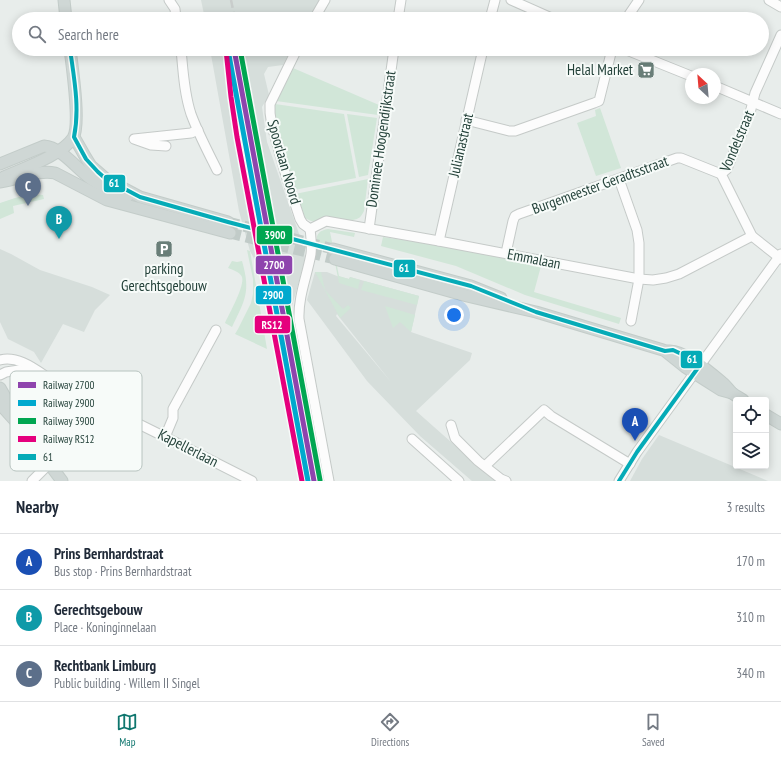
<!DOCTYPE html>
<meta charset="utf-8">
<style>
body{margin:0;font-family:"PT Sans Narrow",sans-serif;background:#f2f2f3;color:#1f2937}
.controls{position:absolute;right:12px;bottom:12px;display:grid;overflow:hidden;border-radius:4px;box-shadow:0 2px 10px #0003}
.controls button{width:36px;height:36px;display:grid;place-items:center;padding:0;border:0;border-bottom:1px solid #e0e1e3;background:#fff;color:#1f2937;font:20px sans-serif}
.compass{position:absolute;left:685px;top:68px;width:36px;height:36px;border-radius:50%;background:#fff;box-shadow:0 2px 10px #0003;rotate:334deg}
.you{position:absolute;left:454px;top:315px;width:14px;height:14px;margin:-10px;border:3px solid #fff;border-radius:50%;background:#1a73e8;box-shadow:0 0 0 6px #1a73e833}
.badge{display:grid;place-items:center;width:26px;height:26px;border-radius:50%;background:#0f766e;color:#fff;font-size:13px;font-weight:700}
.pin{position:absolute;translate:-50% -33px;filter:drop-shadow(0 1px 2px #0008)}
.pin::after{content:'';position:absolute;top:21px;width:14px;height:12px;background:inherit;clip-path:polygon(0 0,100% 0,50% 100%)}
.list{margin:0;padding:0;list-style:none}
h2{display:flex;justify-content:space-between;align-items:center;height:52px;margin:0;padding:0 16px;font-size:17px}
h2 small{font-size:13px;font-weight:400;color:#747a83}
.list li{display:grid;grid-template-columns:26px 1fr auto;gap:12px;align-items:center;box-sizing:border-box;height:56px;padding:0 16px;border-top:1px solid #e0e1e3}
.list b{display:block;font-size:15px;white-space:nowrap}
.list p{margin:0;font-size:13px;white-space:nowrap;color:#747a83}
.list em{font-size:13px;font-style:normal;color:#747a83}
.icon{flex:none;width:22px;height:22px;fill:none;stroke:currentColor;stroke-width:2;stroke-linecap:round;stroke-linejoin:round}
.map{position:relative;flex:none;width:781px;height:481px;overflow:hidden}
.search{position:absolute;background:#fff;box-shadow:0 2px 10px #0003;left:12px;right:12px;top:12px;height:44px;display:flex;align-items:center;gap:10px;box-sizing:border-box;padding:0 14px;border-radius:22px;color:#747a83;font-size:15px}
.sheet{height:220px;background:#fff}
nav{display:flex;justify-content:space-around;align-items:center;box-sizing:border-box;height:56px;border-top:1px solid #e0e1e3;background:#fff;font-size:11px;color:#747a83}
nav a{display:grid;justify-items:center;gap:2px}
nav .on{color:#0f766e}
.map>svg:first-child{display:block}
</style>
<div class="map">
<svg width="781" height="481" viewBox="0 0 781 481">
<rect width="100%" height="100%" fill="#e8edeb"/>
<g fill="#d6dedb" fill-rule="evenodd">
<path d="M201,0H320L308,19H205Z"/>
<path d="M210,49H291L283,65L268,67L264,74L269,95L262,107L267,142L304,248L305,260L292,306L290,321L321,481H299L263,275L250,251L239,211Z"/>
<path d="M0,249L11,254L40,270L92,287L110,295L95,310L84,332L63,324L41,363L34,352L8,339L0,322Z"/>
<path d="M315,272H327L337,276L349,279L350,277L419,296L411,332L472,353L470,360L416,411L495,481H472L420,436L367,381L307,300ZM337,314L340,318L391,382L336,316Z"/>
<path d="M659,435L768,481H630L642,459Z"/>
</g>
<g fill="#d1e6d8">
<path d="M293,68L379,105L378,115L276,101Z"/>
<path d="M275,104L344,114L356,178L294,190L272,110Z"/>
<path d="M600,108L621,168L596,176L577,123L596,116L595,110Z"/>
<path d="M347,114L377,118L368,175L359,177Z"/>
<path d="M368,179L364,211C361,217 359,219 353,220L352,222H316L311,221L305,218L295,194Z"/>
<path d="M31,194L43,195L44,199L13,206L14,213L0,219V203L15,198Z"/>
<path d="M328,229L355,233L354,237L330,232L339,276L349,279L350,277L360,280L358,289L339,283L335,263L330,255L318,247C315,236 317,231 328,229Z"/>
<path d="M383,237L449,247L541,266L534,292L621,318L619,324L525,295L456,266L381,246Z"/>
<path d="M247,250L250,251L267,349L235,334L238,329L251,303L253,294V279Z"/>
<path d="M232,261L237,262L242,261C251,292 245,300 232,327L225,323C229,314 245,286 242,277C240,272 233,270 228,268Z"/>
<path d="M315,272H321L325,290L343,309L348,305L351,308L340,318Z"/>
<path d="M364,281L419,296L417,305L361,290Z"/>
<path d="M385,306L415,315L411,332L400,322L393,328Z"/>
</g>
<g fill="none" stroke-linecap="round" stroke-linejoin="round">
<g stroke="#c1cbc8" stroke-width="11" stroke-dasharray="11 5.5" stroke-linecap="butt">
<path d="M228,222L333,249"/>
<path d="M230,233L335,259"/>
</g>
<defs>
<g id="minor">
<path d="M169,0L175,9L176,19"/>
<path d="M511,0L554,19"/>
<path d="M769,0L781,7"/>
<path d="M314,19L325,0"/>
<path d="M398,19L401,0"/>
<path d="M490,19L495,0"/>
<path d="M626,19L639,0"/>
<path d="M781,35L755,93L750,113L727,169L721,174L752,236L781,259"/>
<path d="M181,49C183,70 184,93 191,114C198,133 208,152 217,170"/>
<path d="M297,49L270,104C269,119 274,133 278,147C284,171 292,195 300,219L303,224L310,229"/>
<path d="M624,49L691,76"/>
<path d="M715,86L781,114"/>
<path d="M466,120L509,131H515L594,103L599,101L612,49"/>
<path d="M166,146L151,145L134,139L191,133L198,130"/>
<path d="M619,179L637,230L639,243V279L631,321"/>
<path d="M310,229L326,221L439,241L639,279L653,280L666,278L679,274L752,236"/>
<path d="M310,229C311,237 312,246 311,254C307,276 298,297 299,319L329,481"/>
<path d="M369,229L394,49"/>
<path d="M439,241L483,49"/>
<path d="M506,253L513,221L515,216L519,214L677,158H681L721,174"/>
<path d="M0,360C16,356 31,366 44,375"/>
<path d="M0,375L6,372L19,370L29,373L58,384L165,437L252,481"/>
<path d="M451,425L455,438L478,461L501,479L506,481"/>
<path d="M165,437L173,418V409L216,330"/>
<path d="M412,439L459,481"/>
<path d="M485,466L544,410L551,416L630,464"/>
<path d="M32,481L49,464"/>
<path d="M619,481L637,452L781,254"/>
</g>
<g id="major">
<path d="M64,0L66,19"/>
<path d="M74,137L86,158L91,166L106,179L140,197L228,222"/>
<path d="M0,164L44,146C61,147 77,169 91,179C102,187 115,192 127,197"/>
<path d="M4,177C24,168 62,155 73,138C81,125 72,66 70,49"/>
<path d="M0,182C18,180 38,169 55,173L107,200L230,233"/>
<path d="M333,249L471,286L501,298"/>
<path d="M335,259L467,296L536,312L663,350L665,351L685,367L702,378L721,390L732,393"/>
<path d="M668,351C684,349 712,374 724,384C727,387 729,390 732,393C736,396 740,398 743,400"/>
<path d="M0,388L14,413"/>
<path d="M0,404L27,434L62,481"/>
<path d="M766,415L781,424"/>
</g>
</defs>
<use href="#minor" stroke="#c5cac8" stroke-width="11"/>
<use href="#major" stroke="#c3ccc9" stroke-width="13"/>
<use href="#minor" stroke="#fcfcfc" stroke-width="9"/>
<use href="#major" stroke="#cfd7d5" stroke-width="11"/>
<g stroke="#c9cdcc" stroke-width="2.5" stroke-dasharray="8 4" stroke-linecap="butt">
<path d="M231,0L235,19"/>
<path d="M240,49L278,259L296,387"/>
</g>
<defs>
<path id="bus-1" d="M70,49C74,78 80,108 74,137L86,159L98,172L106,179L140,197L228,222L471,286L536,312L665,351L673,350L690,358L700,365L637,452L619,481"/>
</defs>
<use href="#bus-1" stroke="#f7fbf9" stroke-width="7"/>
<use href="#bus-1" stroke="#05abb7" stroke-width="4"/>
<defs>
<path id="rail-1" d="M234,49L314,481"/>
<path id="rail-2" d="M228,50L308,481"/>
<path id="rail-3" d="M240,49L320,480"/>
<path id="rail-4" d="M226,50L231,97L237,137L302,481"/>
</defs>
<use href="#rail-1" stroke="#f7fbf9" stroke-width="8"/>
<use href="#rail-2" stroke="#f7fbf9" stroke-width="8"/>
<use href="#rail-3" stroke="#f7fbf9" stroke-width="8"/>
<use href="#rail-4" stroke="#f7fbf9" stroke-width="8"/>
<use href="#rail-1" stroke="#8e44ad" stroke-width="5"/>
<use href="#rail-2" stroke="#00a9ce" stroke-width="5"/>
<use href="#rail-3" stroke="#00a651" stroke-width="5"/>
<use href="#rail-4" stroke="#e5007d" stroke-width="5"/>
</g>
<defs>
<symbol id="supermarket-square" viewBox="-11 -11 22 22"><rect x="-9" y="-9" width="18" height="18" rx="4" fill="#697e78" stroke="#f7fbf9"/><path d="M-6-5.5h2.5l.6 2H6L4.5 2H-2.5L-4.4-4H-6ZM-1.5 3.2a1.3 1.3 0 1 0 .1 0ZM3 3.2a1.3 1.3 0 1 0 .1 0Z" fill="#fff"/></symbol>
<symbol id="parking-square" viewBox="-11 -11 22 22"><rect x="-9" y="-9" width="18" height="18" rx="4" fill="#697e78" stroke="#f7fbf9"/><path d="M-3.5-5.5H1a3.5 3.5 0 0 1 0 7H-1V5.5H-3.5ZM-1-3.4V-.6H.8a1.4 1.4 0 0 0 0-2.8Z" fill="#fff"/></symbol>
</defs>
<g fill-rule="evenodd">
<use href="#supermarket-square" x="636" y="60" width="20" height="20"/>
<use href="#parking-square" x="154" y="239" width="20" height="20"/>
</g>
<g text-anchor="middle" stroke-width="4" stroke-linejoin="round" paint-order="stroke">
<g font-size="15" fill="#24423a" stroke="#f7fbf9" text-anchor="end">
<text x="633" y="75">Helal Market</text>
<text x="164" y="274" text-anchor="middle">parking<tspan x="164" dy="17">Gerechtsgebouw</tspan></text>
</g>
<g font-size="15" fill="#24423a" stroke="#f7fbf9">
<text transform="translate(381 139) rotate(-82)" y="5">Dominee Hoogendijkstraat</text>
<text transform="translate(737 141) rotate(-67)" y="5">Vondelstraat</text>
<text transform="translate(461 145) rotate(-77)" y="5">Julianastraat</text>
<text transform="translate(284 162) rotate(74)" y="5">Spoorlaan Noord</text>
<text transform="translate(600 185) rotate(-20)" y="5">Burgemeester Geradtsstraat</text>
<text transform="translate(534 259) rotate(11)" y="5">Emmalaan</text>
<text transform="translate(188 448) rotate(27)" y="5">Kapellerlaan</text>
</g>
</g>
<rect x="10" y="371" width="132" height="100" rx="6" fill="#f7fbf9" stroke="#b8c4c0" stroke-width="1"/>
<rect x="18" y="382" width="18" height="6" fill="#8e44ad"/>
<rect x="18" y="400" width="18" height="6" fill="#00a9ce"/>
<rect x="18" y="418" width="18" height="6" fill="#00a651"/>
<rect x="18" y="436" width="18" height="6" fill="#e5007d"/>
<rect x="18" y="454" width="18" height="6" fill="#05abb7"/>
<g font-size="11" fill="#24423a">
<text x="43" y="389">Railway 2700</text>
<text x="43" y="407">Railway 2900</text>
<text x="43" y="425">Railway 3900</text>
<text x="43" y="443">Railway RS12</text>
<text x="43" y="461">61</text>
</g>
<g stroke="#f7fbf9" stroke-width="1.5">
<rect x="103" y="174" width="23" height="19" rx="4" fill="#05abb7"/>
<rect x="256" y="225" width="37" height="20" rx="4" fill="#00a651"/>
<rect x="255" y="255" width="38" height="20" rx="4" fill="#8e44ad"/>
<rect x="393" y="259" width="23" height="19" rx="4" fill="#05abb7"/>
<rect x="255" y="285" width="37" height="20" rx="4" fill="#00a9ce"/>
<rect x="254" y="315" width="37" height="19" rx="4" fill="#e5007d"/>
<rect x="680" y="350" width="23" height="19" rx="4" fill="#05abb7"/>
</g>
<g font-size="11" text-anchor="middle" font-weight="bold" fill="#fff">
<text x="114" y="187">61</text>
<text x="275" y="239">3900</text>
<text x="274" y="269">2700</text>
<text x="404" y="272">61</text>
<text x="273" y="299">2900</text>
<text x="272" y="329">RS12</text>
<text x="692" y="363">61</text>
</g>
</svg>
<div class="controls">
<button><svg class="icon" aria-label="locate" viewBox="0 0 24 24"><circle cx="12" cy="12" r="6"/><path d="M12 2v4M12 18v4M2 12h4M18 12h4"/></svg></button>
<button><svg class="icon" aria-label="layers" viewBox="0 0 24 24"><path d="M12 4l9 5-9 5-9-5zM3 14l9 5 9-5"/></svg></button>
</div>
<svg class="compass" viewBox="-18 -18 36 36"><path d="M0-13l5 13h-10z" fill="#e53935"/><path d="M0 13l5-13h-10z" fill="#747a83"/></svg>
<div class="you"></div>
<div class="pin badge" style="left:635px;top:441px;background:#1a4fb4">A</div>
<div class="pin badge" style="left:59px;top:239px;background:#0f9aa8">B</div>
<div class="pin badge" style="left:28px;top:206px;background:#5c6f8a">C</div>
<div class="search"><svg class="icon" aria-label="search" viewBox="0 0 24 24"><circle cx="10" cy="10" r="6"/><path d="M15 15l6 6"/></svg>Search here</div>
</div>
<section class="sheet">
<h2>Nearby<small>3 results</small></h2>
<ul class="list">
<li><span class="badge" style="background:#1a4fb4">A</span><div><b>Prins Bernhardstraat</b><p>Bus stop · Prins Bernhardstraat</p></div><em>170 m</em></li>
<li><span class="badge" style="background:#0f9aa8">B</span><div><b>Gerechtsgebouw</b><p>Place · Koninginnelaan</p></div><em>310 m</em></li>
<li><span class="badge" style="background:#5c6f8a">C</span><div><b>Rechtbank Limburg</b><p>Public building · Willem II Singel</p></div><em>340 m</em></li>
</ul>
</section>
<nav>
<a class="on"><svg class="icon" aria-label="map" viewBox="0 0 24 24"><path d="M3 6l6-2 6 2 6-2v14l-6 2-6-2-6 2zM9 4v14M15 6v14"/></svg>Map</a>
<a><svg class="icon" aria-label="directions" viewBox="0 0 24 24"><path d="M12 3l9 9-9 9-9-9zM9 14v-3h6M13 9l2 2-2 2"/></svg>Directions</a>
<a><svg class="icon" aria-label="saved" viewBox="0 0 24 24"><path d="M7 4h10v16l-5-4-5 4z"/></svg>Saved</a>
</nav>
